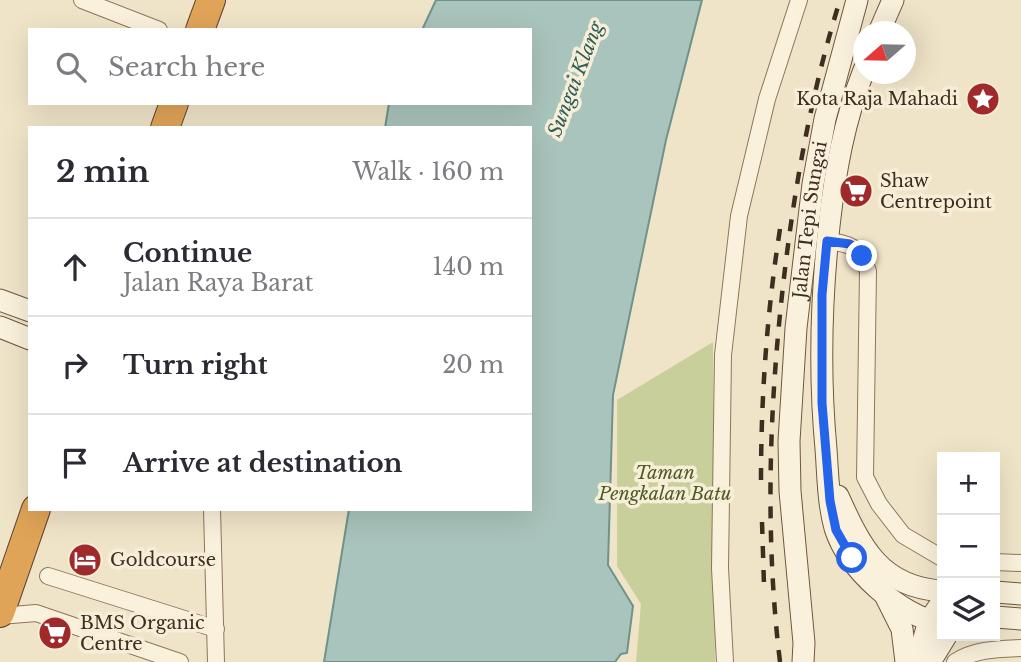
<!DOCTYPE html>
<meta charset="utf-8">
<style>
body{margin:0;font-family:"Libre Baskerville",serif;background:#f2f2f3;color:#2b2b33}
.controls{position:absolute;right:21px;bottom:21px;display:grid;overflow:hidden;border-radius:0px;box-shadow:0 7px 28px #0002}
.controls button{width:63px;height:63px;display:grid;place-items:center;padding:0;border:0;border-bottom:2px solid #e1e1e2;background:#fff;color:#2b2b33;font:35px sans-serif}
.compass{position:absolute;left:853px;top:21px;width:63px;height:63px;border-radius:50%;background:#fff;box-shadow:0 7px 28px #0002;rotate:250deg}
.stop{position:absolute;width:21px;height:21px;margin:-16px;border:5px solid #2563eb;border-radius:50%;background:#fff}
.stop.end{background:#2563eb;border-color:#fff;box-shadow:0 2px 7px #0008}
.list{margin:0;padding:0;list-style:none}
h2{display:flex;justify-content:space-between;align-items:center;height:91px;margin:0;padding:0 28px;font-size:30px}
h2 small{font-size:23px;font-weight:400;color:#7c7c81}
.list li{display:grid;grid-template-columns:46px 1fr auto;gap:21px;align-items:center;box-sizing:border-box;height:98px;padding:0 28px;border-top:2px solid #e1e1e2}
.list b{display:block;font-size:26px;white-space:nowrap}
.list p{margin:0;font-size:23px;white-space:nowrap;color:#7c7c81}
.list em{font-size:23px;font-style:normal;color:#7c7c81}
.icon{flex:none;width:38px;height:38px;fill:none;stroke:currentColor;stroke-width:2;stroke-linecap:round;stroke-linejoin:round}
.map{position:relative;flex:none;width:1021px;height:662px;overflow:hidden}
.search{position:absolute;background:#fff;box-shadow:0 7px 28px #0002;left:28px;top:28px;width:504px;height:77px;display:flex;align-items:center;gap:18px;box-sizing:border-box;padding:0 24px;border-radius:0px;color:#7c7c81;font-size:26px}
.panel{position:absolute;background:#fff;box-shadow:0 7px 28px #0002;left:28px;top:126px;width:504px;height:385px;border-radius:0px}
.map>svg:first-child{display:block}
</style>
<div class="map">
<svg width="1021" height="662" viewBox="0 0 1021 662">
<rect width="100%" height="100%" fill="#f0e4c8"/>
<path fill="#c9cf9b" d="M713,342L715,662H636L641,604L617,566V400Z"/>
<path fill="#a9c4bc" stroke="#6f938a" stroke-width="2" d="M436,0H702L666,140L613,395L608,565L633,606L627,653L621,654L615,662H324L349,509H530V128H385L389,103H530V30H422Z"/>
<g fill="none" stroke-linecap="round" stroke-linejoin="round">
<defs>
<g id="street">
<path d="M82,0L159,30"/>
<path d="M827,241C852,244 858,246 868,271L865,477L879,504L903,535L942,558"/>
<path d="M212,509L216,662"/>
<path d="M995,562L1021,563"/>
<path d="M48,576L216,629"/>
<path d="M0,616L36,613L180,662"/>
<path d="M725,662L720,568L723,355L739,216L767,99L799,0"/>
<path d="M955,662C975,649 998,649 1021,648"/>
</g>
<g id="secondary">
<path d="M879,32L893,0"/>
<path d="M864,70C844,121 835,172 829,226C821,300 819,374 826,449C828,475 828,503 835,528C848,570 900,615 942,624"/>
<path d="M0,300L30,311"/>
<path d="M0,327L30,339"/>
<path d="M838,496C861,547 880,587 942,591"/>
<path d="M995,592L1021,594"/>
<path d="M885,595L902,629L906,662"/>
<path d="M995,617L1021,619"/>
<path id="s1" d="M803,662L804,643L790,491L789,441L796,328L813,184L825,119L857,0"/>
<path d="M917,662L929,621L942,602"/>
<path d="M930,662L946,636"/>
</g>
<g id="highway">
<path d="M200,30L211,0"/>
<path d="M165,128L174,103"/>
<path d="M0,613L36,509"/>
</g>
</defs>
<use href="#street" stroke="#8d765c" stroke-width="18"/>
<use href="#secondary" stroke="#6f573f" stroke-width="23"/>
<use href="#highway" stroke="#5b4430" stroke-width="30"/>
<use href="#street" stroke="#faf1dc" stroke-width="16"/>
<use href="#secondary" stroke="#faf1dc" stroke-width="21"/>
<use href="#highway" stroke="#e0a458" stroke-width="28"/>
<g stroke="#3d2e20" stroke-width="4.5" stroke-dasharray="12 12" stroke-linecap="butt">
<path d="M761,480C761,396 767,312 780,229"/>
<path d="M762,522L764,585"/>
<path d="M780,662C765,538 769,410 783,286C794,189 811,93 840,0"/>
</g>
</g>
<g fill="none" stroke-linecap="round" stroke-linejoin="round">
<path stroke="#2563eb" stroke-width="9" d="M852,558L836,530L830,501L822,403V295L827,241L850,244L862,256"/>
</g>
<defs>
<symbol id="sight-disc" viewBox="-11 -11 22 22"><circle r="9.5" fill="#9e2a2b" stroke="#f7eed8"/><path d="M0-6L1.8-2.2L6-1.7L2.9 1.2L3.7 5.4L0 3.3L-3.7 5.4L-2.9 1.2L-6-1.7L-1.8-2.2Z" fill="#fff"/></symbol>
<symbol id="supermarket-disc" viewBox="-11 -11 22 22"><circle r="9.5" fill="#9e2a2b" stroke="#f7eed8"/><path d="M-6-5.5h2.5l.6 2H6L4.5 2H-2.5L-4.4-4H-6ZM-1.5 3.2a1.3 1.3 0 1 0 .1 0ZM3 3.2a1.3 1.3 0 1 0 .1 0Z" fill="#fff"/></symbol>
<symbol id="hotel-disc" viewBox="-11 -11 22 22"><circle r="9.5" fill="#9e2a2b" stroke="#f7eed8"/><path d="M-6-4.5h1.5V1H6V5H4.5V3h-9V5H-6ZM-4 0a1.8 1.8 0 1 1 3.6 0ZM.5 0V-2.5h3Q6-2.5 6 0Z" fill="#fff"/></symbol>
</defs>
<g fill-rule="evenodd">
<use href="#sight-disc" x="964" y="80" width="38" height="38"/>
<use href="#supermarket-disc" x="837" y="172" width="38" height="38"/>
<use href="#hotel-disc" x="66" y="541" width="38" height="38"/>
<use href="#supermarket-disc" x="36" y="614" width="38" height="38"/>
</g>
<g text-anchor="middle" stroke-width="7" stroke-linejoin="round" paint-order="stroke">
<g font-size="18" fill="#3d2e20" stroke="#f7eed8" text-anchor="start">
<text x="958" y="105" text-anchor="end">Kota Raja Mahadi</text>
<text x="880" y="187">Shaw<tspan x="880" dy="21">Centrepoint</tspan></text>
<text x="110" y="566">Goldcourse</text>
<text x="80" y="629">BMS Organic<tspan x="80" dy="21">Centre</tspan></text>
</g>
<g font-size="18" fill="#3d2e20" stroke="#f7eed8">
<text dy="6" stroke="none"><textPath href="#s1" startOffset="444">Jalan Tepi Sungai</textPath></text>
</g>
<g font-size="18" font-style="italic" fill="#4d5a26" stroke="#f7eed8">
<text x="665" y="479">Taman<tspan x="665" dy="21">Pengkalan Batu</tspan></text>
</g>
<g font-size="19" font-style="italic" fill="#2f5d5a" stroke="#f7eed8">
<text transform="translate(575 79) rotate(-69)" y="7">Sungai Klang</text>
</g>
</g>
</svg>
<div class="controls">
<button>+</button>
<button>−</button>
<button><svg class="icon" aria-label="layers" viewBox="0 0 24 24"><path d="M12 4l9 5-9 5-9-5zM3 14l9 5 9-5"/></svg></button>
</div>
<svg class="compass" viewBox="-18 -18 36 36"><path d="M0-13l5 13h-10z" fill="#e53935"/><path d="M0 13l5-13h-10z" fill="#7c7c81"/></svg>
<div class="stop" style="left:852px;top:558px"></div>
<div class="stop end" style="left:862px;top:256px"></div>
<div class="search"><svg class="icon" aria-label="search" viewBox="0 0 24 24"><circle cx="10" cy="10" r="6"/><path d="M15 15l6 6"/></svg>Search here</div>
<section class="panel">
<h2>2 min<small>Walk · 160 m</small></h2>
<ul class="list">
<li><svg class="icon" aria-label="ahead" viewBox="0 0 24 24"><path d="M12 20V5M6 11l6-6 6 6"/></svg><div><b>Continue</b><p>Jalan Raya Barat</p></div><em>140 m</em></li>
<li><svg class="icon" aria-label="right" viewBox="0 0 24 24"><path d="M7 20v-9h11M14 6l5 5-5 5"/></svg><div><b>Turn right</b></div><em>20 m</em></li>
<li><svg class="icon" aria-label="arrive" viewBox="0 0 24 24"><path d="M6 21V4h12l-3 4 3 4H6"/></svg><div><b>Arrive at destination</b></div></li>
</ul>
</section>
</div>
